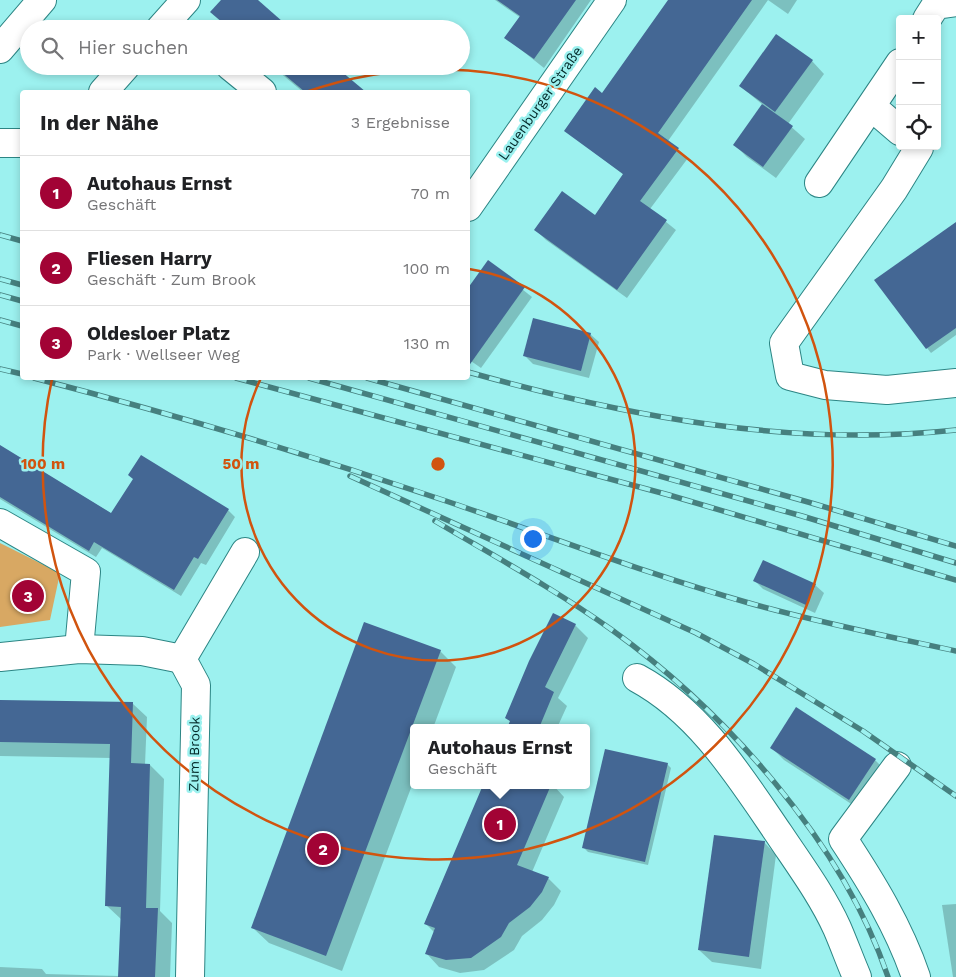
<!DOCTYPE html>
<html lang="de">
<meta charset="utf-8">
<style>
body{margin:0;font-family:"Work Sans",sans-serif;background:#f2f2f2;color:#202124}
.controls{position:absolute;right:15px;top:15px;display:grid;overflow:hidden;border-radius:5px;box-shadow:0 2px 8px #0003}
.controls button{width:45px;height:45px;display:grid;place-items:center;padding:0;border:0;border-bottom:1px solid #e0e0e0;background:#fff;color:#202124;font:25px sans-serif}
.you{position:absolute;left:532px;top:538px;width:18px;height:18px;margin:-12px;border:4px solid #fff;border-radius:50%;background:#1a73e8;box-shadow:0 0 0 8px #1a73e833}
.badge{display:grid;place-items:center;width:32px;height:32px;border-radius:50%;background:#a20335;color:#fff;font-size:16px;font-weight:700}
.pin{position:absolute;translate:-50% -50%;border:2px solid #fff;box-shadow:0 1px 5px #0006}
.popup{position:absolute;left:410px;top:724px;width:180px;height:65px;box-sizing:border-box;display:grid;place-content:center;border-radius:5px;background:#fff;filter:drop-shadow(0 1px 4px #0005);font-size:16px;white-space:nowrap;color:#757577}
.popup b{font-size:19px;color:#202124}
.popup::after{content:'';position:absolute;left:50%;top:100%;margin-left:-10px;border:10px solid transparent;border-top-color:#fff}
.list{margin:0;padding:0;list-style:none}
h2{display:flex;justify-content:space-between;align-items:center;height:65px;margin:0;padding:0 20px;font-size:21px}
h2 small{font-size:16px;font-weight:400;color:#757577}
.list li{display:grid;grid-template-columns:32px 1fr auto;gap:15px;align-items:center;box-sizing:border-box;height:75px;padding:0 20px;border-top:1px solid #e0e0e0}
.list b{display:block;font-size:19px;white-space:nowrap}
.list p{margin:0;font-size:16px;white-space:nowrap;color:#757577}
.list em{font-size:16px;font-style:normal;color:#757577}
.icon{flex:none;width:28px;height:28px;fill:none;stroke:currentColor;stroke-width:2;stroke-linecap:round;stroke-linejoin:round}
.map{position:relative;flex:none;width:956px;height:977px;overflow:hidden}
.search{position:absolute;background:#fff;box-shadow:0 2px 8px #0003;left:20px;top:20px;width:450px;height:55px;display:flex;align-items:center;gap:12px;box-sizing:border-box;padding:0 18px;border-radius:28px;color:#757577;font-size:19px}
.panel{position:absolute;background:#fff;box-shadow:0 2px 8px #0003;left:20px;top:90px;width:450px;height:290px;border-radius:5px}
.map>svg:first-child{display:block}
</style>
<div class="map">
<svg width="956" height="977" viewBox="0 0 956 977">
<rect width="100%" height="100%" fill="#9cf1ef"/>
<path fill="#d8a863" d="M0,543L60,573L50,620L0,627Z"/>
<g fill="#0003">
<path d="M495,0H591L544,68L506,38L521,18Z"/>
<path d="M671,0H768L668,141L688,158L650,209L676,230L627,298L546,240L536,230L595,216L624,175L566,131L602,94Z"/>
<path d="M768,0H797L788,14Z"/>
<path d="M777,36L812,61L824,74L788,124L805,139L776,178L747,157L734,144L763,105L740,86Z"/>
<path d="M272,66H333L364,92H303Z"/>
<path d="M956,223V335L931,353L927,348Z"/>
<path d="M488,262L532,297L481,368L468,359V290Z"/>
<path d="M590,334L599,342L589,378L533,364L525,356Z"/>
<path d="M0,446L112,514L228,510L235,517L206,565L201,563L181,596L102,548L96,557L0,499Z"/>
<path d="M755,581L815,585L824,593L815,613L763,589Z"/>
<path d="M575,625L588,638L558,698L567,706L557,728H508L511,722L506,718Z"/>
<path d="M440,651L456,667L433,728H414V780L342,971L269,943L252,927Z"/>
<path d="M0,701L132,703L147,717L145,765H150L164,779L160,911L172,923L170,977H0V967L42,969L46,974L119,976L122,920L107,906L111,758L0,756Z"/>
<path d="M772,748L875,760L887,772L862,811L784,760Z"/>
<path d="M667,764L671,768L648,865L588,852L584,848Z"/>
<path d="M484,785H553L564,797L532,872L548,878L561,891L554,905L542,920L522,936L514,950L484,970L460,973L439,967L427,954L435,933L425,923Z"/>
<path d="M764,842L776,855L761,969L712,962L699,950Z"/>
<path d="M956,904V977H953L942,905Z"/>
</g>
<g fill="#446794">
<path d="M221,0H258L291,29H230L210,12Z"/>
<path d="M497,0H576L534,59L504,38L520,16Z"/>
<path d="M668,0H752L658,133L679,148L640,201L667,220L617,290L534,230L562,191L595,215L623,174L564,131L595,87L602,93Z"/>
<path d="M776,34L813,60L775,112L739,86Z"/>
<path d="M274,66H335L366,92H305Z"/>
<path d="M762,104L793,126L763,167L733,145Z"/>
<path d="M956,222V328L926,349L874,280Z"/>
<path d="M488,260L525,287L468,367V288Z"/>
<path d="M533,318L591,333L581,371L523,356Z"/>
<path d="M0,445L111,513L133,479L128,475L141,455L229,509L198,559L194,557L174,590L94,542L89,551L0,497Z"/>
<path d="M763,560L816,584L806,605L753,581Z"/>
<path d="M553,613L576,624L545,687L554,692L539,728H507L510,721L505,718L529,661Z"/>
<path d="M364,622L441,650L326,956L251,928Z"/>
<path d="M0,700L133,702L131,763L150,764L146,908H158L155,977H118L121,907L105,906L110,744L0,742Z"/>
<path d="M796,707L876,759L849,800L770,748Z"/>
<path d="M605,749L668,763L645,862L582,848Z"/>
<path d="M483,785H551L517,865L549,877L542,892L530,907L509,923L501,937L471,958L446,960L425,954L435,928L424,924Z"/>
<path d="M714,835L765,841L749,957L698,950Z"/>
</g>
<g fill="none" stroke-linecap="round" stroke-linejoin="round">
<defs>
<g id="minor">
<path d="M927,19L936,5L956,2"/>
<path d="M160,29L186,0"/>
<path d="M230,66L262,92"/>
<path d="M103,92L126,66"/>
<path d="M872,107L900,131"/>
<path d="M0,143H22"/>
<path d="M917,146L919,148L894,189L784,343L790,376L825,385L887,390L956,383"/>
<path d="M819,183L900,63"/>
<path d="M468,207L612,0"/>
<path d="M0,523L86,572L79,649"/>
<path d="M0,657L79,649L142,651L182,659"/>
<path d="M182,659L196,685L190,977"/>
<path d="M182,659L245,552"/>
<path d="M637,678C700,712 740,777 779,834C799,864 822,895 837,928C844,944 850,961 857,977"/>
<path d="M897,766L843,839C872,883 899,927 916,977"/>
</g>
<path id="highway" d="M0,49L42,0"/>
</defs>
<use href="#minor" stroke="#2c8584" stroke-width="30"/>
<use href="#highway" stroke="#2c8584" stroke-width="30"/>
<use href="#minor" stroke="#fff" stroke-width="28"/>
<use href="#highway" stroke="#fff" stroke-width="28"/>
<defs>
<g id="rail">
<path d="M0,235L22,241"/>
<path d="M0,279L22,285"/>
<path d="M0,295L22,301"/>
<path d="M0,320L22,326"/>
<path d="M0,369L22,374"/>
<path d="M468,372C626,416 790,448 956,430"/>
<path d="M34,378C173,414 310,455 446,501C547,535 646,574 749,603C817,622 887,636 956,651"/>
<path d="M236,378L669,495L956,580"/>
<path d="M309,378L802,516L956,563"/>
<path d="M367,378L808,502L956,546"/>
<path d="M350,476L696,633L754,664L863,731L956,796"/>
<path d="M435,521C494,556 556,590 612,630C725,711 843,843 888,977"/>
</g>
</defs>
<use href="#rail" stroke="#46807f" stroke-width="5.5"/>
<use href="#rail" stroke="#9cf1ef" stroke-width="4" stroke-dasharray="11" stroke-linecap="butt"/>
</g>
<g fill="none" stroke="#d1540f" stroke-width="2.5">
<path d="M469 269A197 197 0 1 1 261 378"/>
<path d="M306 92A395 395 0 1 1 52 379"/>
</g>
<g text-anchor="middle" stroke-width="5" stroke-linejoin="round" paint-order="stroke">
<g font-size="14" fill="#032929" stroke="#9cf1ef">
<text transform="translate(540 103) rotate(-55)" y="5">Lauenburger Straße</text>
<text transform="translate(194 754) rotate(-89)" y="5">Zum Brook</text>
</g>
</g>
<circle cx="438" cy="464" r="8" fill="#d1540f" stroke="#9cf1ef" stroke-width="2.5"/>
<g font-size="15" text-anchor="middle" font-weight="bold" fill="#d1540f" stroke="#9cf1ef" stroke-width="5" stroke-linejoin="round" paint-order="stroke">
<text x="241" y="469">50 m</text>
<text x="43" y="469">100 m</text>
</g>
</svg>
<div class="controls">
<button>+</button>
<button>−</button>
<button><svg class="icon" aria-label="locate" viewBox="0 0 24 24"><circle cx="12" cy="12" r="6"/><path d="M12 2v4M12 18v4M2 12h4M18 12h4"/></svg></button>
</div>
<div class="you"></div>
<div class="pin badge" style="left:500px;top:824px">1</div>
<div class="popup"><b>Autohaus Ernst</b>Geschäft</div>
<div class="pin badge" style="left:323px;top:849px">2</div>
<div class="pin badge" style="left:28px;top:596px">3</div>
<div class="search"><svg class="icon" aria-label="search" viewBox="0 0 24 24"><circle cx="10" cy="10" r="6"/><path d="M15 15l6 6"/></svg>Hier suchen</div>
<section class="panel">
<h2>In der Nähe<small>3 Ergebnisse</small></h2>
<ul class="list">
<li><span class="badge">1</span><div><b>Autohaus Ernst</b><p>Geschäft</p></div><em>70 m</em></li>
<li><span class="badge">2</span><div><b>Fliesen Harry</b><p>Geschäft · Zum Brook</p></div><em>100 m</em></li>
<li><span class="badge">3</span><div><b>Oldesloer Platz</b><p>Park · Wellseer Weg</p></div><em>130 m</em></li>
</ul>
</section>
</div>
